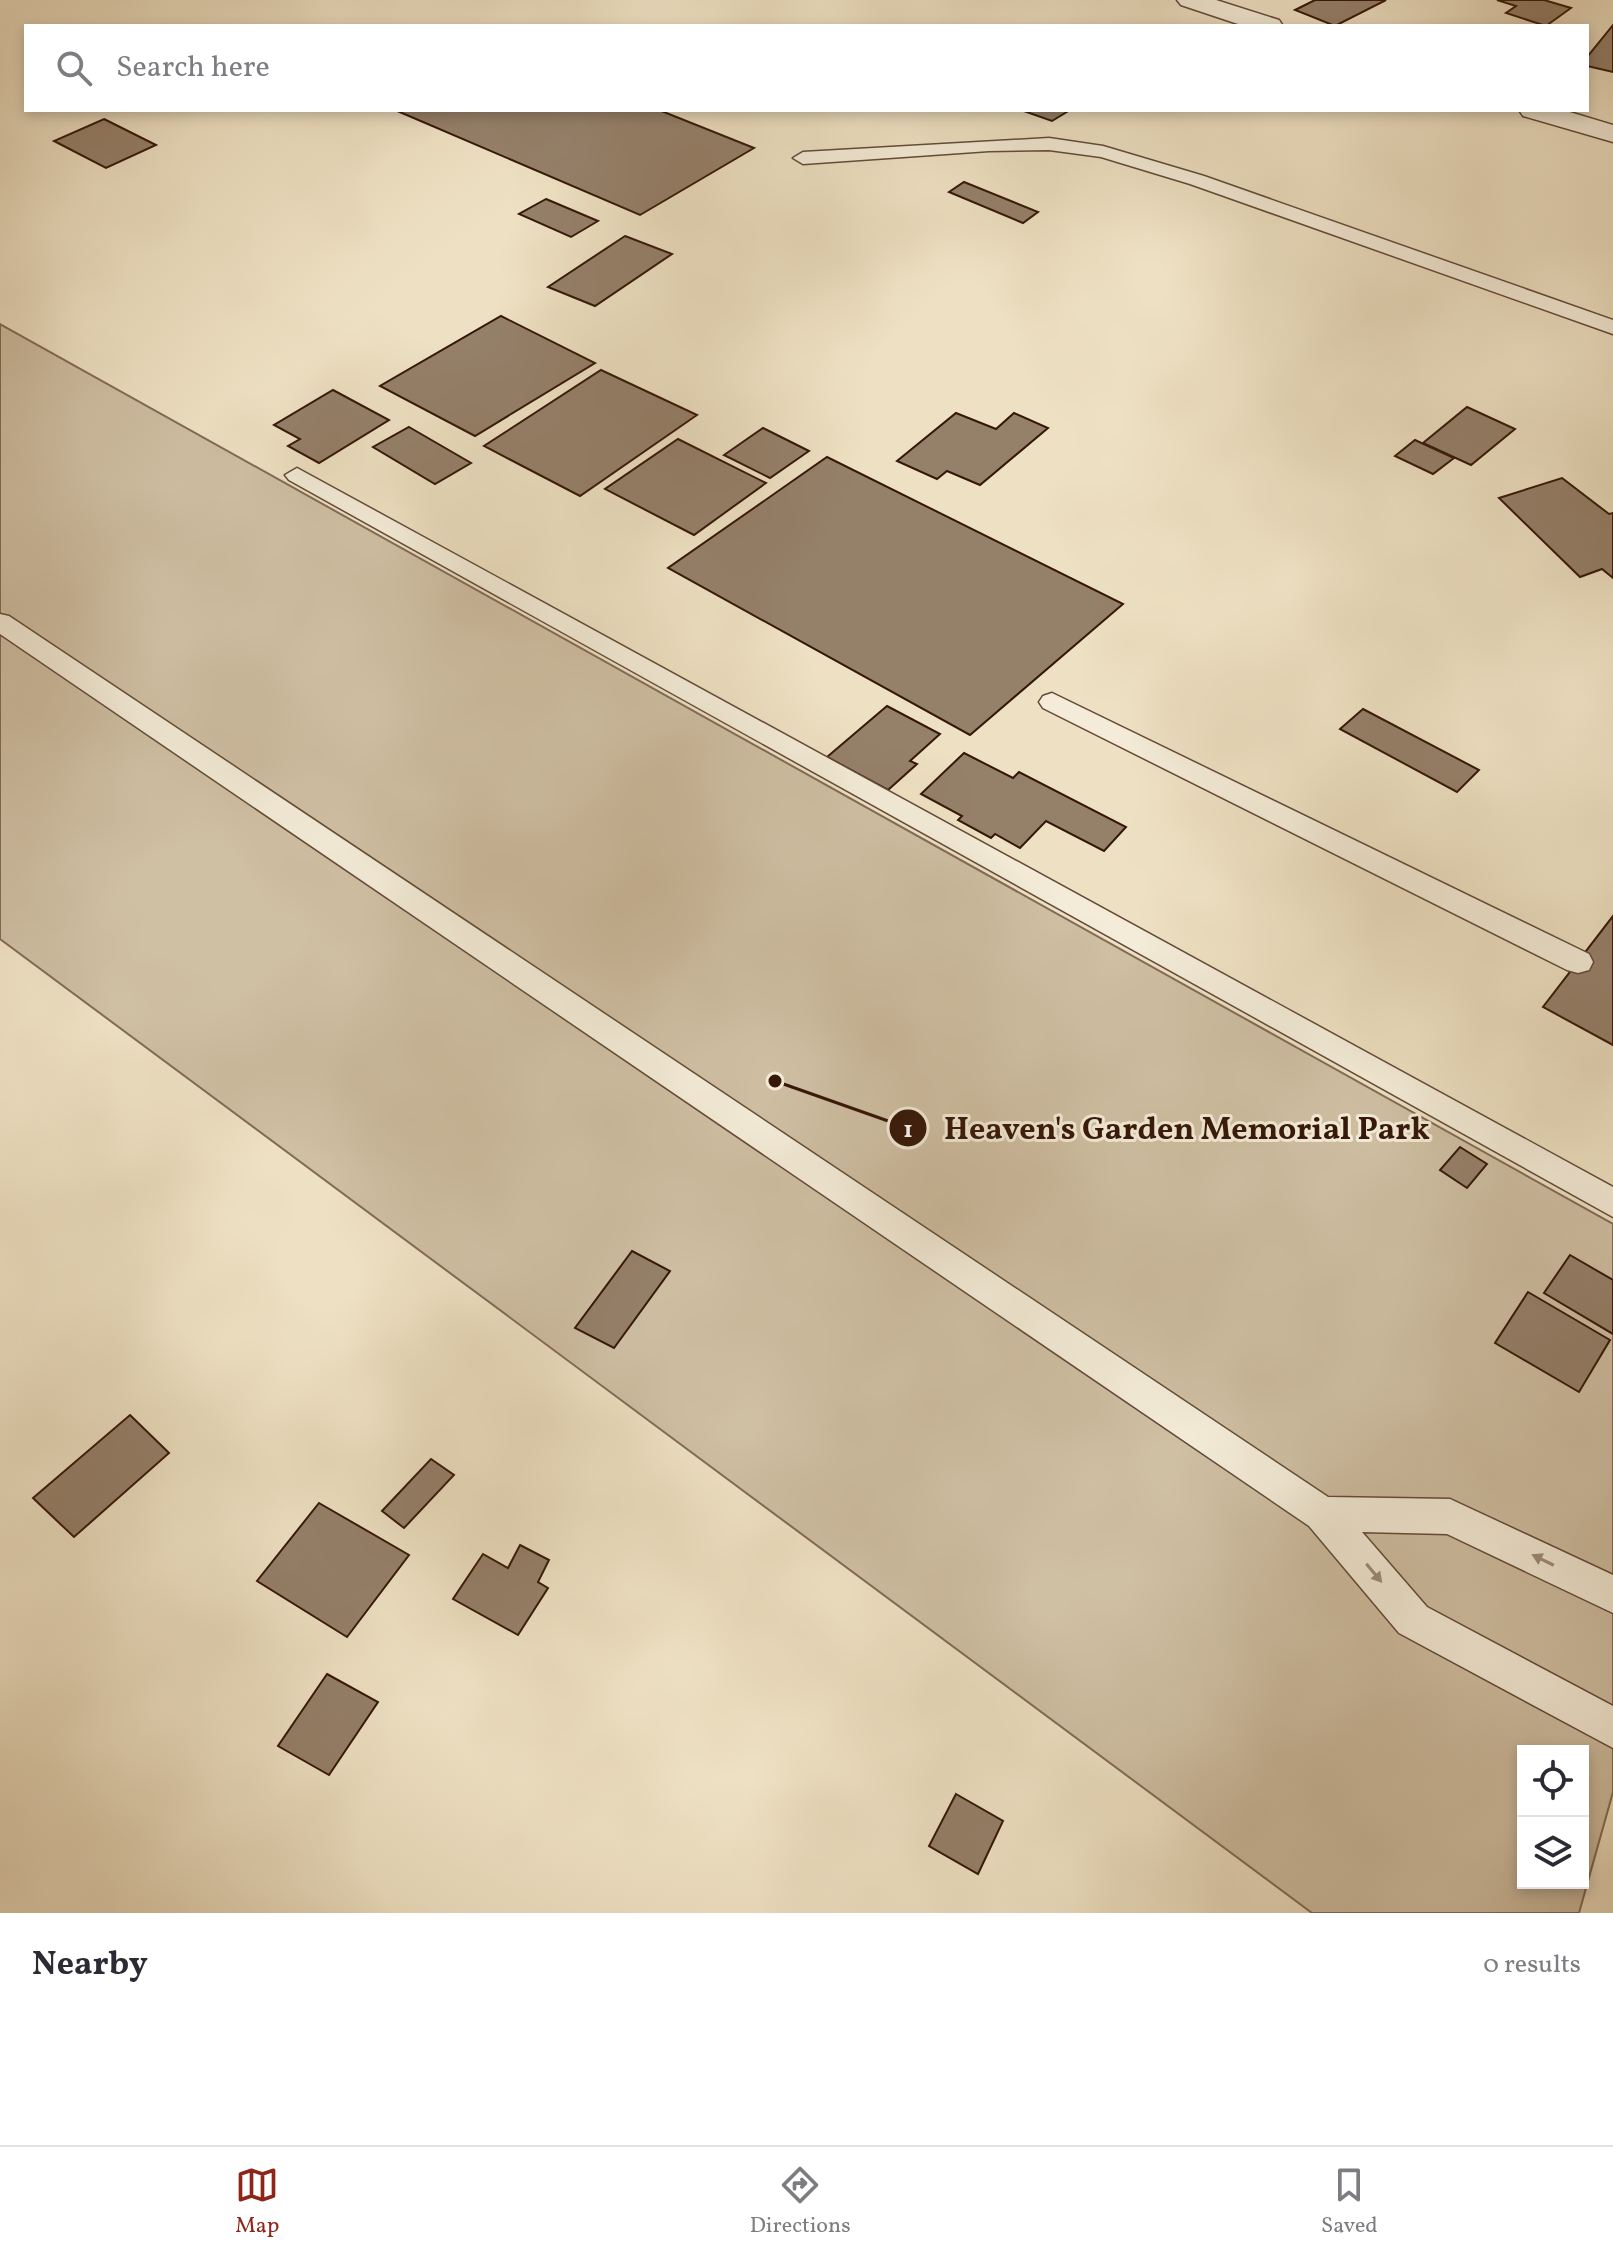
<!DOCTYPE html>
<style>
body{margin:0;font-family:Vollkorn,serif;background:#f7f7f7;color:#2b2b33}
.controls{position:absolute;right:24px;bottom:24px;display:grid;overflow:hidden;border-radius:0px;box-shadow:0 4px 12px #0003}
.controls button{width:72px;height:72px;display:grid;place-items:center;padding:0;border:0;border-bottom:2px solid #e1e1e2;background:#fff;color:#2b2b33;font:40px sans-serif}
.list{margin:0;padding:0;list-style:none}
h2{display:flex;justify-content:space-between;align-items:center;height:104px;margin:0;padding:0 32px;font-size:34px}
h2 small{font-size:26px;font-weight:400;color:#7c7c81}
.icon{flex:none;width:44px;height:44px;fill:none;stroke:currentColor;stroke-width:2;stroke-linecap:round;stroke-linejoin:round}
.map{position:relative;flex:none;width:1613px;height:1913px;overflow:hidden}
.search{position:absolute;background:#fff;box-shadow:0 4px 12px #0003;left:24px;right:24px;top:24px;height:88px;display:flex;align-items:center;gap:20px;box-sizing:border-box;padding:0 28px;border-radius:0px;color:#7c7c81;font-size:30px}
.sheet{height:232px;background:#fff}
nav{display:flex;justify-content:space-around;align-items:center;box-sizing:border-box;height:112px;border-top:2px solid #e1e1e2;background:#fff;font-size:22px;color:#7c7c81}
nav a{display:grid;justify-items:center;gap:4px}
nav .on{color:#8f2418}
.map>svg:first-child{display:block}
</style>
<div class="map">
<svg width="1613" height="1913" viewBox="0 0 1613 1913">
<rect width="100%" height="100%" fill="#eee1c3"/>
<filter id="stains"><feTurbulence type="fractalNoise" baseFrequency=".0025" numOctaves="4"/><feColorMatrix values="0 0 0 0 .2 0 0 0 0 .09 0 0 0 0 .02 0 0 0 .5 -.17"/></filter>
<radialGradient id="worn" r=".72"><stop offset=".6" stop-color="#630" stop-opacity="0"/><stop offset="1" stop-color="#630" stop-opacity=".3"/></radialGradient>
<path fill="#cfbfa3" stroke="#826b56" stroke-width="2" fill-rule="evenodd" d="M0,324L1613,1224V1792L1579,1913H1312L0,939ZM1523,1751H1583V1883H1523Z"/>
<g fill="#95806a" stroke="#351709" stroke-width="2">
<path d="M1315,0H1386L1335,26L1295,10Z"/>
<path d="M1497,0H1544L1571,8L1546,26L1506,13L1516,6Z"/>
<path d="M1613,25V72L1587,66V57Z"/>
<path d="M395,110H659L754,148L640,215Z"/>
<path d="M1021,110H1070L1052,121Z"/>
<path d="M104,119L156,145L106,168L54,141Z"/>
<path d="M964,182L1038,212L1023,223L949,192Z"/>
<path d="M546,199L598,221L571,237L519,214Z"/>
<path d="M625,236L672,254L595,306L548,287Z"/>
<path d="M501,316L595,363L475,436L380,386Z"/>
<path d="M601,370L697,415L580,496L484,446Z"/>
<path d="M333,390L389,420L319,463L288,446L300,439L274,425Z"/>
<path d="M1467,407L1515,429L1471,465L1423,443Z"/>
<path d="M956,413L996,429L1014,413L1048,428L980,485L947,471L937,479L897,461Z"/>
<path d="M409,427L471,463L435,484L373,447Z"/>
<path d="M763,428L809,451L770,478L724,455Z"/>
<path d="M678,439L766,483L694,535L605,489Z"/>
<path d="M1415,440L1454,458L1433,474L1395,456Z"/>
<path d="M827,457L1123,604L970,735L668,568Z"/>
<path d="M1562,478L1609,514L1613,513V578L1602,569L1580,577L1499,498Z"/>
<path d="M887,706L940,734L910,761L917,764L888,790L827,757Z"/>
<path d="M1363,709L1479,770L1457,792L1340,729Z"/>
<path d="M964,753L1013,778L1019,772L1126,827L1104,851L1046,821L1020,848L995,834L991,838L958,820L962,816L921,794Z"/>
<path d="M1613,916V1045L1543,1007Z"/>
<path d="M1460,1147L1487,1164L1467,1188L1440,1170Z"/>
<path d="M632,1251L670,1271L614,1348L575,1328Z"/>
<path d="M1570,1255L1613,1280V1334L1544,1293Z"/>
<path d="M1528,1292L1610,1340L1579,1392L1495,1343Z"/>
<path d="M130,1415L169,1453L74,1537L33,1498Z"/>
<path d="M431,1459L454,1475L404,1528L382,1511Z"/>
<path d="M319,1503L409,1555L347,1637L257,1581Z"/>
<path d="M520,1545L549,1560L538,1582L548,1588L518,1635L453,1599L483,1554L508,1568Z"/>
<path d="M327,1674L378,1702L329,1775L278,1746Z"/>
<path d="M956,1794L1003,1821L978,1874L929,1846Z"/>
</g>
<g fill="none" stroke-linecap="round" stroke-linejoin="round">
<defs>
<g id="lane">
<path d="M1049,138L1103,146L1204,176L1613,320V334L1190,184L1101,157L1049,150L989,151L803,164L793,158L803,152Z"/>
<path d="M297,468L1613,1187V1217L289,480L285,475Z"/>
<path d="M0,614L9,616L1328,1497L1450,1499L1613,1575V1613L1447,1534L1362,1532L1427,1607L1613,1706V1748L1399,1633L1309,1526L0,634Z"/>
<path d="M1052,693L1589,954L1593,962L1589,970L1578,973L1567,970L1043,708L1039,702L1043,696Z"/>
</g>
<g id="street">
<path d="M1177,0H1216L1279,20L1283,26H1244L1181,5Z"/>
<path d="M1519,110H1563L1613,125V142L1523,116Z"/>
</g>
</defs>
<use href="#lane" stroke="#634a38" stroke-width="3"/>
<use href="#street" stroke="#634a38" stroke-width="3"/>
<use href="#lane" fill="#f4ecd8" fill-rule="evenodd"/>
<use href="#street" fill="#f4ecd8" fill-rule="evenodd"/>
</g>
<defs><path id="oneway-solid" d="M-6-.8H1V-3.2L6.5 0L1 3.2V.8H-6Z" transform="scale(2)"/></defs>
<g fill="#9e8c7b">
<use href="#oneway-solid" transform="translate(1543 1560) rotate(-154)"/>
<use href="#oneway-solid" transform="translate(1374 1573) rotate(50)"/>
</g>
<path fill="none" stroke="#351709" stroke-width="3" d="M775 1081L908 1128"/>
<g fill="#351709" stroke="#f4ecd8" stroke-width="3">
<circle cx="775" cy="1081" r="8"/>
<circle cx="908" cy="1128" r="20"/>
</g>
<g font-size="24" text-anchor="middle" font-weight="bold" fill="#fff">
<text x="908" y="1137">1</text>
</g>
<g font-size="32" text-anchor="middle" font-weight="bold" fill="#351709" stroke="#f4ecd8" stroke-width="6" stroke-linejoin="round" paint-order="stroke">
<text x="1187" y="1139">Heaven's Garden Memorial Park</text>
</g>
<rect width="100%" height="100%" filter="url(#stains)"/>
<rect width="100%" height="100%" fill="url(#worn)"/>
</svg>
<div class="controls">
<button><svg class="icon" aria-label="locate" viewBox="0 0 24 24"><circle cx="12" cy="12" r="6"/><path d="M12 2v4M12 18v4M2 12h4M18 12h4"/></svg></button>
<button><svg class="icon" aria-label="layers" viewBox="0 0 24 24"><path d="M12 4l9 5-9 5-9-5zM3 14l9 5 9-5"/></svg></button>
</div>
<div class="search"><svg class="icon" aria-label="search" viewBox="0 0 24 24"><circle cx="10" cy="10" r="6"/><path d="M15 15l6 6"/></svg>Search here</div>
</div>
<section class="sheet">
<h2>Nearby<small>0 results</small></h2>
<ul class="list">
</ul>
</section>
<nav>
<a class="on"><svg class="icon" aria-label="map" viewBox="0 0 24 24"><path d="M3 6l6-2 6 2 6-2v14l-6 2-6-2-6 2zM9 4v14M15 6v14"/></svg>Map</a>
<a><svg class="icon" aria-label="directions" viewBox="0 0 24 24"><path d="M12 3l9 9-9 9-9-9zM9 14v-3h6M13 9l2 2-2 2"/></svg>Directions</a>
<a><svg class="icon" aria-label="saved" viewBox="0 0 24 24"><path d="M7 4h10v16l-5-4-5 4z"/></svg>Saved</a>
</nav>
